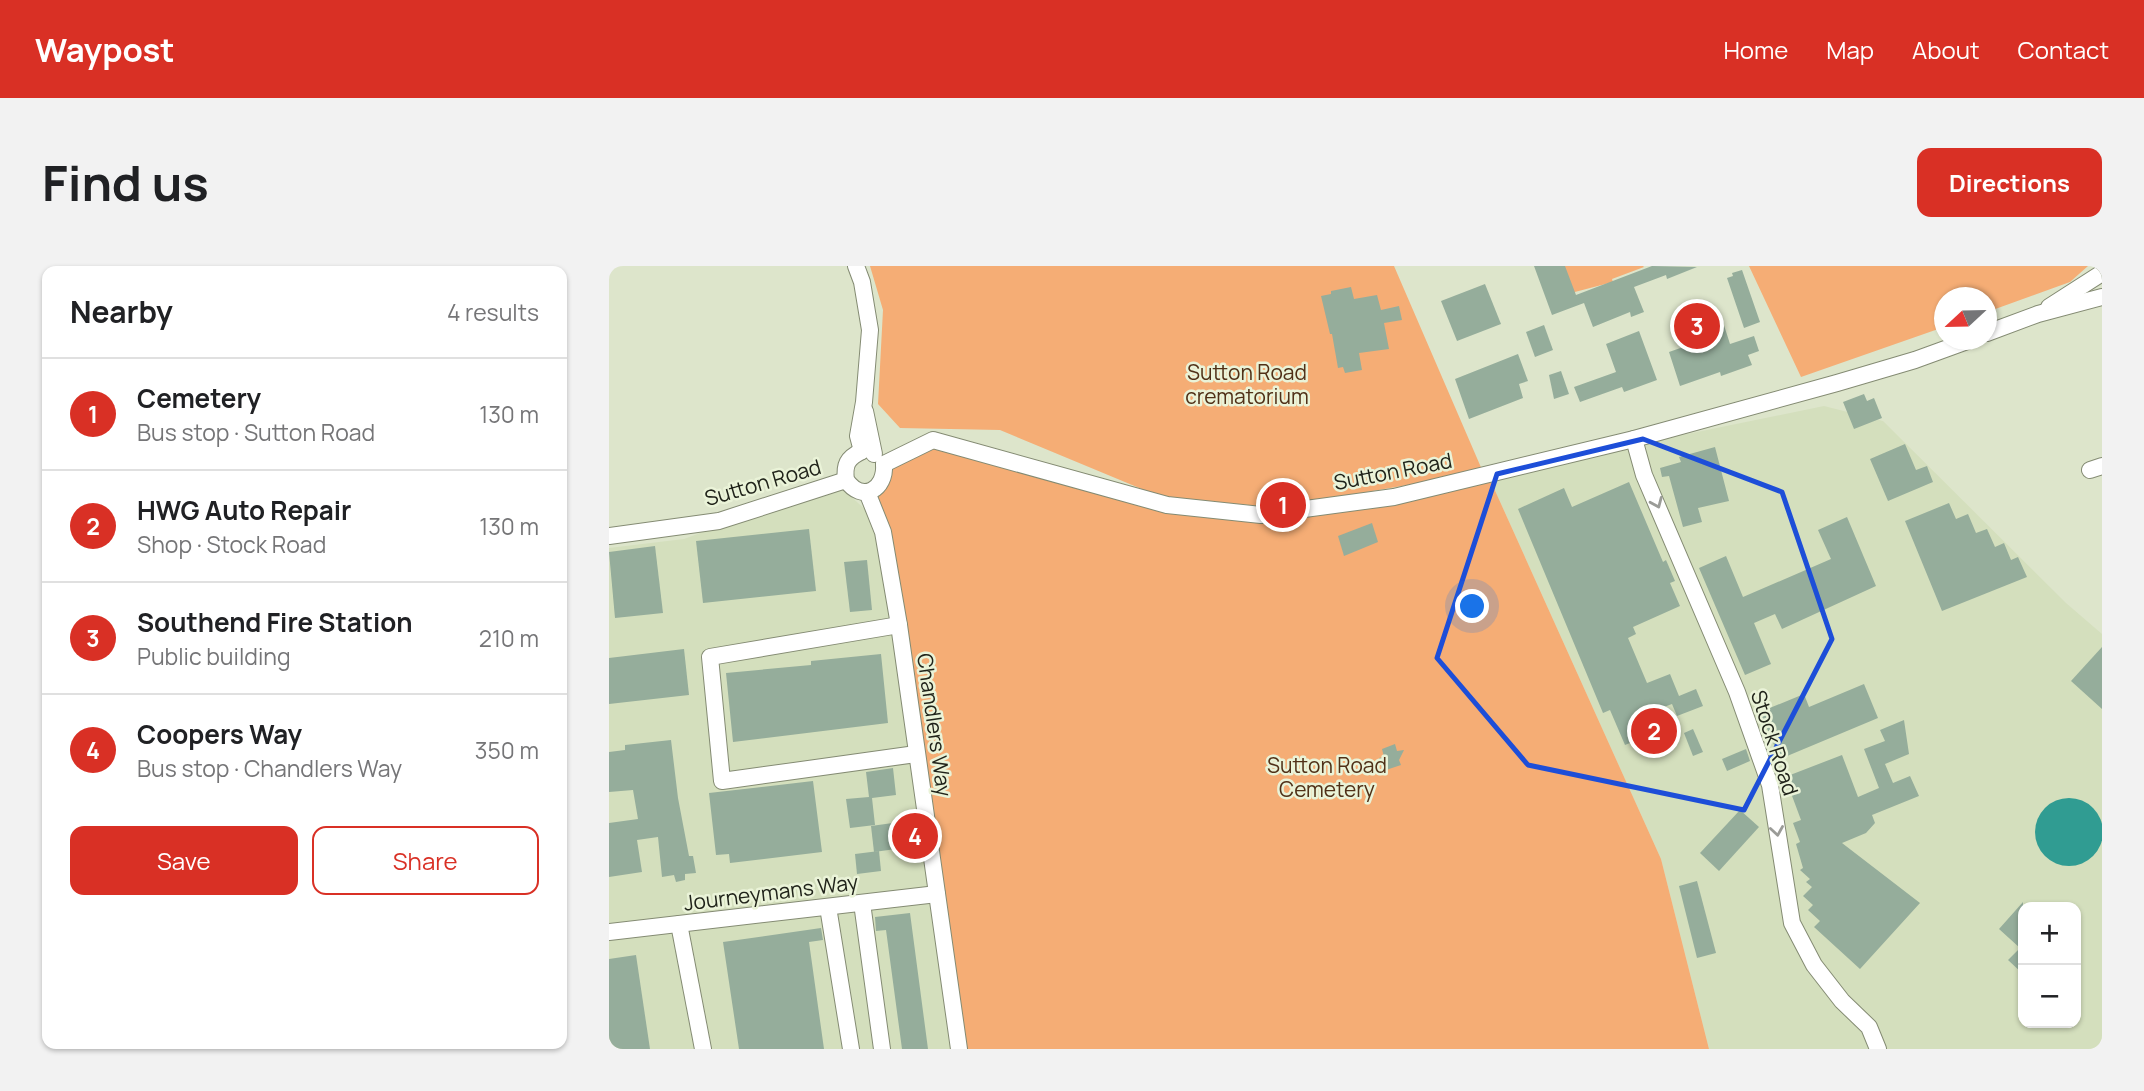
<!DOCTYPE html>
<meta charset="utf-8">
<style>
body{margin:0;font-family:Manrope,sans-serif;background:#f2f2f2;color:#202124}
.controls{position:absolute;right:21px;bottom:21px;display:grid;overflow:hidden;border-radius:14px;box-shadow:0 2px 5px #0004}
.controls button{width:63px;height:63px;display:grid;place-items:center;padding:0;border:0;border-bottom:2px solid #e0e0e0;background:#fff;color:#202124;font:35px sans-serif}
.compass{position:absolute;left:1325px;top:21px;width:63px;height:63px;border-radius:50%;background:#fff;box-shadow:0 2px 5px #0004;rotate:248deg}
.you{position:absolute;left:864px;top:341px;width:24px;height:24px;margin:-18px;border:5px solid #fff;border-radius:50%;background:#1a73e8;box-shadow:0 0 0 10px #1a73e833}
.badge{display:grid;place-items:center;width:46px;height:46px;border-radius:50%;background:#d93025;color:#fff;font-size:23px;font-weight:700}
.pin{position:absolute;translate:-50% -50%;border:4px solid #fff;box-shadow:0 2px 7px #0006}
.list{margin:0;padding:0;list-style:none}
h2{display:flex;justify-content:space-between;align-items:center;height:91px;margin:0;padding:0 28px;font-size:30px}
h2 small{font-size:23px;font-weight:400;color:#757577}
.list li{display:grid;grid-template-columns:46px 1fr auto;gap:21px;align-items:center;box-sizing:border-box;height:112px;padding:0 28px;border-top:2px solid #e0e0e0}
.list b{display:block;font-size:26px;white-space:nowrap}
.list p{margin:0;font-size:23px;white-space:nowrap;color:#757577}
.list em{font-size:23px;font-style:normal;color:#757577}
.actions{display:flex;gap:14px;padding:21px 28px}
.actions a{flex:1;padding:16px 0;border:2px solid #d93025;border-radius:14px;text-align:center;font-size:24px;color:#d93025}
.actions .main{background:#d93025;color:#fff}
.map{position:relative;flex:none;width:1493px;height:783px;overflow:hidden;border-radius:14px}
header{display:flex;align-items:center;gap:42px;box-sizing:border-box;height:98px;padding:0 35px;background:#d93025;color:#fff}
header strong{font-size:33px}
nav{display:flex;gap:38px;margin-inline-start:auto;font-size:24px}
.intro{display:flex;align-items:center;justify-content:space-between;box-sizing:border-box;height:168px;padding:0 42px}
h1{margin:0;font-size:49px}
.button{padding:18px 32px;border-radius:14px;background:#d93025;color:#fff;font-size:24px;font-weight:700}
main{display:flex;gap:42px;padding:0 42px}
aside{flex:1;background:#fff;border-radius:14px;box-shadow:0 2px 5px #0004}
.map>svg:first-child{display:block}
</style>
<header>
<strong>Waypost</strong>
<nav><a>Home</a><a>Map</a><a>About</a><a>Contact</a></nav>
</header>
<div class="intro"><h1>Find us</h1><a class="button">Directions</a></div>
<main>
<aside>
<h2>Nearby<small>4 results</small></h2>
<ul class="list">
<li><span class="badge">1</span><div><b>Cemetery</b><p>Bus stop · Sutton Road</p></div><em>130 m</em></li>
<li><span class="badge">2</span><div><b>HWG Auto Repair</b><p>Shop · Stock Road</p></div><em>130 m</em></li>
<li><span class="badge">3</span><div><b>Southend Fire Station</b><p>Public building</p></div><em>210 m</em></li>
<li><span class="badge">4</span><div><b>Coopers Way</b><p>Bus stop · Chandlers Way</p></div><em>350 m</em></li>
</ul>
<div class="actions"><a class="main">Save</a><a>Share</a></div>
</aside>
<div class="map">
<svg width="1493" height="783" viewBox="0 0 1493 783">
<rect width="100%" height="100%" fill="#dde5cb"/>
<g fill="#d4dfbd" fill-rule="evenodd">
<path d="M1215,140L1274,155L1457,337L1493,368V783H1100L1052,593L879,209ZM1414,641H1467V757H1414Z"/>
<path d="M227,217L270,256L348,783H0V282L75,273Z"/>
</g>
<g fill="#f5ad75">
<path d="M261,0H785L874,206L723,232L651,240L552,231L391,164L291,162L269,138L274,44Z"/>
<path d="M952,0H1034L1035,1L1003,13L1004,16L962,27Z"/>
<path d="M1140,0H1479L1461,16L1378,46V32H1336L1335,61L1192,111Z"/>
<path d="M324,174L558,239L652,249L879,209L1052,593L1100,783H350L290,359L258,226L275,198Z"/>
</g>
<circle fill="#309c92" cx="1460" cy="566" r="34"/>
<g fill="#95ad9b">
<path d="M925,0H956L967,29L1043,0L1088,1L1058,13L1057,9L1025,21L1035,46L1022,51L1021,46L984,61L975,37L943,49Z"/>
<path d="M1133,4L1151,56L1135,62L1118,12L1124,10L1123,7Z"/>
<path d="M876,18L892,58L848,75L832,35Z"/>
<path d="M742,21L745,33L768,29L772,44L790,40L793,54L775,57L780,83L750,87L753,104L736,107L734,101L729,102L723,68H721L712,30L722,28V25Z"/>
<path d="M1113,53L1121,78L1145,70L1150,85L1139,89L1143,99L1112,110L1111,106L1071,120L1060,86L1100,72L1095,59Z"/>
<path d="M935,59L944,84L926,91L917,66Z"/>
<path d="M1030,65L1048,114L1015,126L1013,121L971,136L965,121L1007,106L997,78Z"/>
<path d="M909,88L919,115L910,118L914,132L860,153L846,113Z"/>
<path d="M952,105L960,128L945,133L940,109Z"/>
<path d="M1255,128L1258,135L1265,132L1273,152L1245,163L1234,136Z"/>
<path d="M1296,178L1307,204L1318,200L1324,216L1279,235L1261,193Z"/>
<path d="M1106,181L1120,235L1089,242L1093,256L1074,261L1060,210L1053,211L1051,202L1072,196L1070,191Z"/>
<path d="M1020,216L1054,296L1057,294L1066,315L1061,317L1071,340L1024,361L1027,368L1019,372L1038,417L1061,408L1070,430L1087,423L1094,440L1068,450L1063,438L1044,445L1052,464L1016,479L1001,444L994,447L909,243L955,222L963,241Z"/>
<path d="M1340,237L1347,253L1359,248L1367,267L1378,263L1386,281L1395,277L1402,294L1409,291L1418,311L1333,345L1296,255Z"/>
<path d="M1238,251L1267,320L1173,363L1166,348L1145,357L1162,398L1136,409L1090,302L1117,290L1134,331L1222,293L1209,264Z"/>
<path d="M763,257L769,276L735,290L729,270Z"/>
<path d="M200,263L207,325L94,337L87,275Z"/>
<path d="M46,280L54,347L6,352L0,286Z"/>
<path d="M258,294L263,344L241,346L235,296Z"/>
<path d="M1493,381V443L1462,415Z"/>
<path d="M75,383L80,429L0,438V392Z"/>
<path d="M272,388L279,457L124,476L117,407L202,399V395Z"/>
<path d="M1255,418L1269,452L1171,493L1151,446L1195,428L1200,441Z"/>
<path d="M1295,454L1300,488L1276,498L1284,517L1301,510L1310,530L1263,549L1266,557L1257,567L1233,577L1311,637L1251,703L1205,661L1211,655L1199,644L1204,639L1194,630L1203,621L1197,616L1201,613L1191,604L1194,602L1187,578L1191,576L1184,557L1192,554L1176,511L1233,489L1249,531L1270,522L1255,483L1276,475L1271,464Z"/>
<path d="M1084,463L1094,486L1084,490L1075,467Z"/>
<path d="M62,474L69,532L80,590H84L87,607L76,608V614L67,616L65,609L53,611L49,571L28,574L33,606L0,611V557L29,553L24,524L0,526V486L16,484V479Z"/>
<path d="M786,478L788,485L795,484L790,494L792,499L777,504L773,502L770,492L775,491L773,483Z"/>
<path d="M1137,483L1141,495L1118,505L1113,493Z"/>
<path d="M284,502L287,529L263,532L266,559L241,562L237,533L260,531L257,506Z"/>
<path d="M204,515L213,586L121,597L120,588L107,589L100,527Z"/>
<path d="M1131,544L1150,561L1110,605L1091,587Z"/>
<path d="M291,556L294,582L265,586L262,560Z"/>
<path d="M270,585L272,605L248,608L246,588Z"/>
<path d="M1088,615L1107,687L1088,692L1070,620Z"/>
<path d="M1414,636V708L1399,694L1411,682L1390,663Z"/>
<path d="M301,647L319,783H293L277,664L267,665L266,651Z"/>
<path d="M212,662L214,674L200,676L215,783H130L114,676Z"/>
<path d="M27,689L41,783H0V693Z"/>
</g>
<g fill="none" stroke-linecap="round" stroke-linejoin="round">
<defs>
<g id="minor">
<path d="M247,0L253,16L261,64L255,136L249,170L253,185"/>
<path d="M1440,41L1493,7"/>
<path d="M1378,67L1429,48L1493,31"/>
<path d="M256,145L265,188"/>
<path d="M1025,173L1035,209L1128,426L1161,519L1183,657L1205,699L1233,735L1260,761L1269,783"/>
<path d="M253,185C238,192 235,199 237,214C253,237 277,224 275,198"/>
<path d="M275,198L324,174L558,239L652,249L785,231L1025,173L1228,117L1306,94L1361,74"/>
<path d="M1481,204L1493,200"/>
<path d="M258,226L274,266L290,359L350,783"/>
<path d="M0,270L110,255L237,214"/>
<path d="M290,359L101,391L113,515L307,488"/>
<path d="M253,637L273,783"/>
<path d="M219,641L242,783"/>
<path d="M70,658L94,783"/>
<path d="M0,666L328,628"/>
</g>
</defs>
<use href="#minor" stroke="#848b73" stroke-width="18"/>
<use href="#minor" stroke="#fff" stroke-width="16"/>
</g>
<defs><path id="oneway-chevron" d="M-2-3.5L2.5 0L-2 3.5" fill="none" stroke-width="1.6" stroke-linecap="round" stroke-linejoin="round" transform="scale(1.75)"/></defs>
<g stroke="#9b9c98">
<use href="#oneway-chevron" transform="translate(1048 237) rotate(67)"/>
<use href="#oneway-chevron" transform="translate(1168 565) rotate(81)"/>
</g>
<path fill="none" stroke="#1d4ed8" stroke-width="5" stroke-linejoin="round" d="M1034,173L1173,226L1223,373L1135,544L919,499L828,392L888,208Z"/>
<g text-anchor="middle" stroke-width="5" stroke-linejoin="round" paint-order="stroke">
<g font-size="21" fill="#503017" stroke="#eaf3d8">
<text x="638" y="114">Sutton Road<tspan x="638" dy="24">crematorium</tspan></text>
<text x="718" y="507">Sutton Road<tspan x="718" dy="24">Cemetery</tspan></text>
</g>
<g font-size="21" fill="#20231a" stroke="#eaf3d8">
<text transform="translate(784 206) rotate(-11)" y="7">Sutton Road</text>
<text transform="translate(154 217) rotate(-16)" y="7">Sutton Road</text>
<text transform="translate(325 459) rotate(82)" y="7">Chandlers Way</text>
<text transform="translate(1165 477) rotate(72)" y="7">Stock Road</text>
<text transform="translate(162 627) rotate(-7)" y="7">Journeymans Way</text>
</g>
</g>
</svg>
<div class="controls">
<button>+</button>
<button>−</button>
</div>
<svg class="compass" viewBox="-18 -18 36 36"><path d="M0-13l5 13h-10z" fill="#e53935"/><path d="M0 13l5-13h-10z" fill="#757577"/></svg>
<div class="you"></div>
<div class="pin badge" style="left:674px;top:239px">1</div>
<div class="pin badge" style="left:1045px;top:465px">2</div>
<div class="pin badge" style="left:1088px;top:60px">3</div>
<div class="pin badge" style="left:306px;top:570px">4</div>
</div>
</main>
